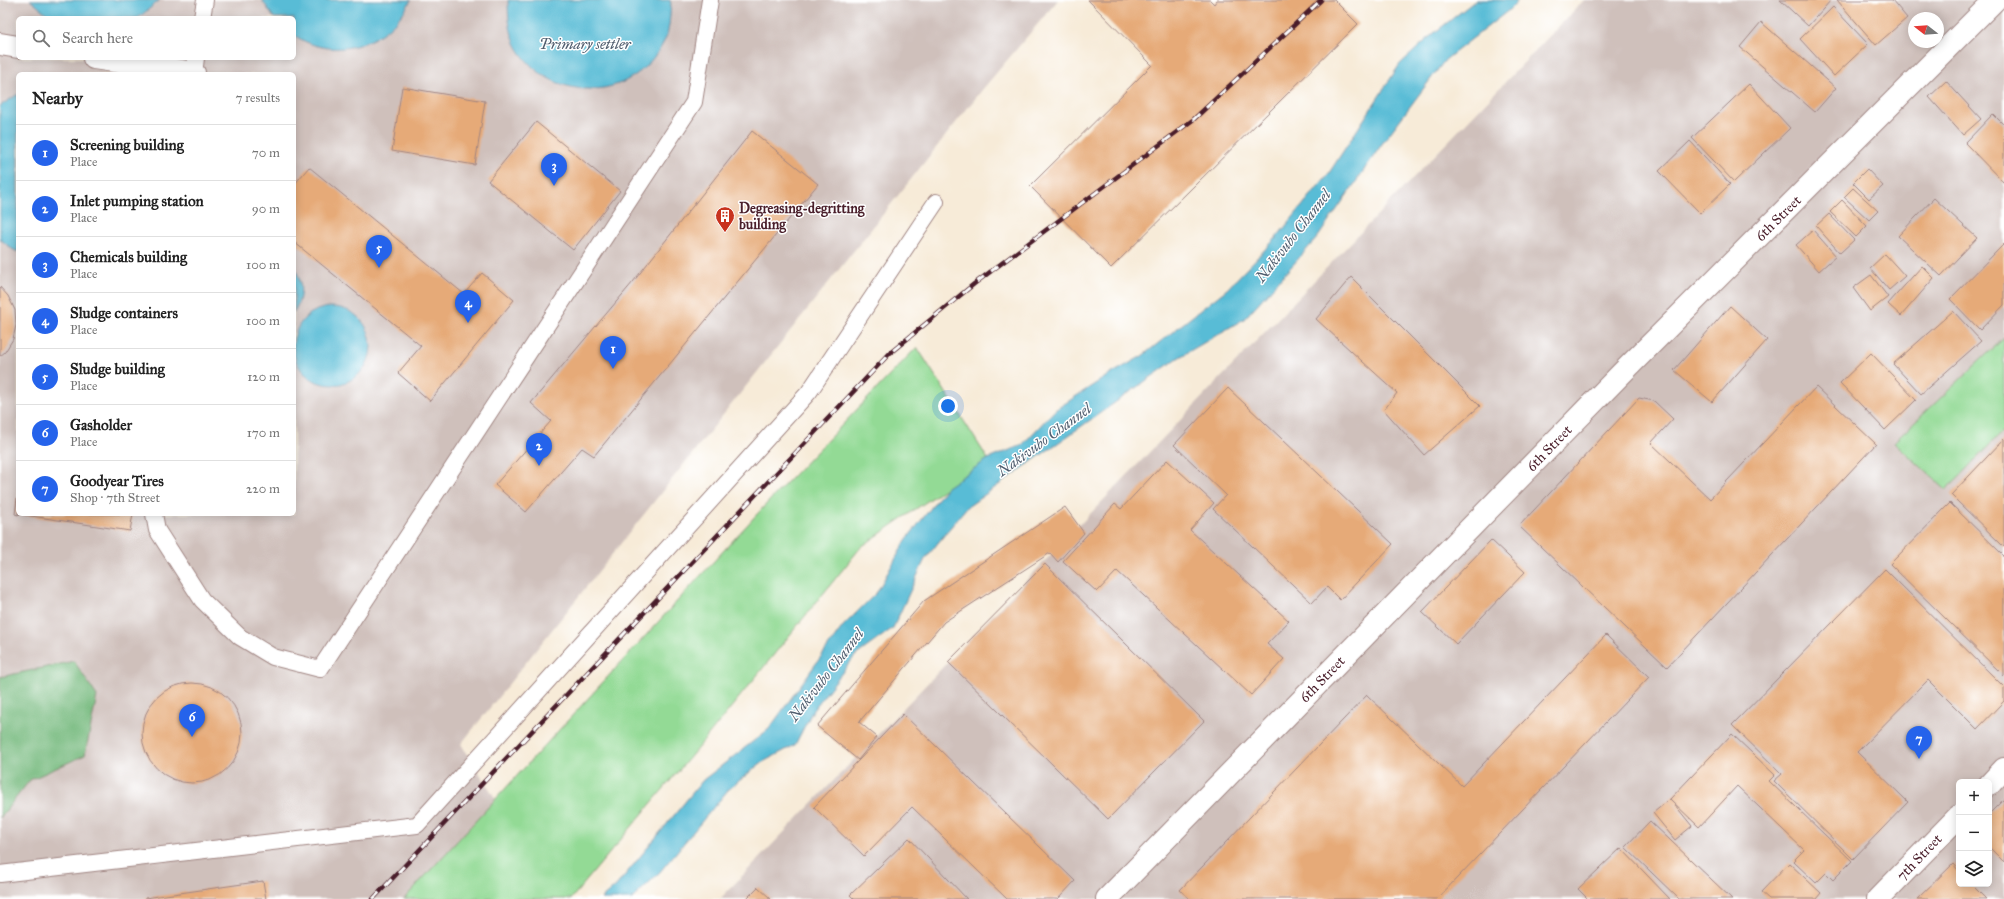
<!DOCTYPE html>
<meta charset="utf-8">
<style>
body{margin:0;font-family:"IM FELL Great Primer",serif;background:#f6f6f6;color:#222}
.controls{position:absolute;right:12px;bottom:12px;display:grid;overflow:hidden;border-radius:6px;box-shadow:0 2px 10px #0003}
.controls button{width:36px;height:36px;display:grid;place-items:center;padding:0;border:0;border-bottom:1px solid #e0e0e0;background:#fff;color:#222;font:20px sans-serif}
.compass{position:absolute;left:1908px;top:12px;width:36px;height:36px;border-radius:50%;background:#fff;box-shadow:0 2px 10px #0003;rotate:287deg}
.you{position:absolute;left:948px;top:406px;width:14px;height:14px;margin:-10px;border:3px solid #fff;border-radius:50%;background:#1a73e8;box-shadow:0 0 0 6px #1a73e833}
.badge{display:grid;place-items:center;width:26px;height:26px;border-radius:50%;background:#2563eb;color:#fff;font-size:13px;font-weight:700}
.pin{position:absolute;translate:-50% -33px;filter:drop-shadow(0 1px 2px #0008)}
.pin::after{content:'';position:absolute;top:21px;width:14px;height:12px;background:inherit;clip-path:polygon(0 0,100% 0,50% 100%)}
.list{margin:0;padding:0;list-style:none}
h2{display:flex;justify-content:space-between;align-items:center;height:52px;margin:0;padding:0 16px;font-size:17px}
h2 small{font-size:13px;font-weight:400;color:#767676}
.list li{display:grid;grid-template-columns:26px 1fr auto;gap:12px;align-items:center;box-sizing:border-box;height:56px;padding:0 16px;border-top:1px solid #e0e0e0}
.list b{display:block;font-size:15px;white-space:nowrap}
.list p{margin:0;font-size:13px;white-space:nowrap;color:#767676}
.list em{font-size:13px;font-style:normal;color:#767676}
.icon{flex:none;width:22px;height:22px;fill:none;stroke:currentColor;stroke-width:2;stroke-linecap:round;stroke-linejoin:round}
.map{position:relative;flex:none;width:2004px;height:899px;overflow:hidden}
.search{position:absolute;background:#fff;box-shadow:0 2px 10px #0003;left:16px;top:16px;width:280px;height:44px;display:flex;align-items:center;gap:10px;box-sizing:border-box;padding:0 14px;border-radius:6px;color:#767676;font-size:15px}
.panel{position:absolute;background:#fff;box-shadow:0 2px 10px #0003;left:16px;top:72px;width:280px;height:444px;border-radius:6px}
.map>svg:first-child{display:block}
</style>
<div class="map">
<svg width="2004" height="899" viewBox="0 0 2004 899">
<rect width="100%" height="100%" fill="#fff"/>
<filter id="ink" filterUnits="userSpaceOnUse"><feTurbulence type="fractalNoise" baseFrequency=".025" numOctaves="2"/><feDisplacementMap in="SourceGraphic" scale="8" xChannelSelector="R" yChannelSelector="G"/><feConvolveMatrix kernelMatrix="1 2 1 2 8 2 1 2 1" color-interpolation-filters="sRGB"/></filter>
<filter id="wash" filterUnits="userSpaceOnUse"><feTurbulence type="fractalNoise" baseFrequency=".012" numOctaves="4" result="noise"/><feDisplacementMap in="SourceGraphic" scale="16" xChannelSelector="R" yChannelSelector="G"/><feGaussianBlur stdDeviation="0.9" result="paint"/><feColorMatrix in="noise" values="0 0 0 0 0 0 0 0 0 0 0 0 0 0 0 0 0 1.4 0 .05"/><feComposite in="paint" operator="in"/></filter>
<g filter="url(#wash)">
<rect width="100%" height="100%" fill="#f7ebd8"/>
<g fill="#cfc0bb" fill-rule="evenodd">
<path d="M0,0H1058L982,90L461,744L549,883L534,899H0ZM18,18H294V58H18ZM18,74H294V514H18Z"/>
<path d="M1584,0H2004V899H720ZM1914,18H1938V42H1914ZM1959,782H1989V884H1959Z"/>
</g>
<g fill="#93da95" stroke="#6e7c60">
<path d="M2004,338V430L1946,490L1894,442Z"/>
<path d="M917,347L988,459L861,547L712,731L571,899H404L770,500Z"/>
</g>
<path fill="#76ba7e" stroke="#606c54" d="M74,661L97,696L85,755L30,780L0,818V677Z"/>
<g fill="#58bcd6" stroke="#516e80">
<path d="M30,0H160L138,18H52Z"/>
<path d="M262,0H411C389,43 336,64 294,35V18H274Z"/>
<path d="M508,0H670L671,4C670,12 670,22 668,31C665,44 655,57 645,67C607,104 541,93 516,45C509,31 508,15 508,0Z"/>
<path d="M1476,0H1518L1509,10L1445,60L1384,141L1318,237L1244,319L1178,358L966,508L925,559L893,628L855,656L813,710L795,745L761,763L728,790L659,873L632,899H601L616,886L703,780L769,729L843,626L877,592L906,540L947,487L988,459L1022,445L1055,410L1104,378L1142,356L1227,289L1276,238L1329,173L1400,64L1434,33Z"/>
<path d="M18,94V252L12,249L0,239V106Z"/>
<path d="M294,267C303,282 303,297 294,312Z"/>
<circle cx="332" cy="346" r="39"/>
</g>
<g id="blocks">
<g fill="#e6aa78">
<path d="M1088,0H1210L1214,4L1217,0H1334L1358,24L1111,268L1030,186L1152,65Z"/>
<path d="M1780,0H1831L1808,26Z"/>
<path d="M1837,0H1892L1907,18L1876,45Z"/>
<path d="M1833,7L1868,44L1834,76L1800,39Z"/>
<path d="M1761,22L1836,88L1815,112L1740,47Z"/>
<path d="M1946,81L1981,119L1963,135L1929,97Z"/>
<path d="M1749,84L1790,128L1734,182L1692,138Z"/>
<path d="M402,87L485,101L475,165L392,151Z"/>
<path d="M1993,114L2004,125V183L1965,143Z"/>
<path d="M536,122L620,191L573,250L488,181Z"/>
<path d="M752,131L818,184L594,456L582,448L526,512L495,485L551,421L531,403L633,282Z"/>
<path d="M1690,141L1730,184L1700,213L1659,171Z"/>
<path d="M309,167L464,294L482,273L514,300L430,401L398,373L421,346L294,242V185Z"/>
<path d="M1867,169L1883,186L1869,199L1853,183Z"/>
<path d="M1853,188L1878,211L1869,220L1844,197Z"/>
<path d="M1934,198L1977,238L1941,276L1898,236Z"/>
<path d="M1842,200L1867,226L1856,237L1830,212Z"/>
<path d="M1829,214L1854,240L1840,253L1816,226Z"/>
<path d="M1813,230L1836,256L1819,271L1796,245Z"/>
<path d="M2004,244V305L1980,330L1950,299Z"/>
<path d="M1885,254L1905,276L1889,290L1870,268Z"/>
<path d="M1922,266L1934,278L1901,316L1888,304Z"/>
<path d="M1871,275L1888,297L1870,311L1853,288Z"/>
<path d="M1351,277L1480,406L1424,455L1384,410L1397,393L1316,319Z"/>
<path d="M0,287L8,296L15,310L16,325L13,339L5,352L0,356Z"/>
<path d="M1730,306L1767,340L1712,402L1674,370Z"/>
<path d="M1953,311L1981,341L1921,394L1893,364Z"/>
<path d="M1871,353L1916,400L1885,430L1840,383Z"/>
<path d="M1816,387L1876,444L1667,667L1519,526L1639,398L1654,401L1673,419L1651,443L1710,499Z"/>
<path d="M1228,388L1393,544L1340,600L1327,587L1312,603L1213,509L1226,495L1174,445Z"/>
<path d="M2004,439V547L1951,495Z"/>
<path d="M1167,460L1214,503L1190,530L1289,621L1267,644L1284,659L1251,695L1117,571L1097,592L1063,561L1115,504L1121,509Z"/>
<path d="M17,498H18V515L15,514Z"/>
<path d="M1950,503L2004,556V676L1890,564Z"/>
<path d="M1065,507L1084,533L1058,562L1050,553L944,622L859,722L877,737L858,760L817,726L924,601Z"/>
<path d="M18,514H133L130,531Z"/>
<path d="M1491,540L1525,572L1456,644L1422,612Z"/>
<path d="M1045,564L1204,721L1108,819L948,662Z"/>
<path d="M1885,569L2004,687V701L1977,729L1928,680L1857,752L1908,802L1853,859L1774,781L1782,774L1732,725Z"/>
<path d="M1606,635L1649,677L1437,899H1190L1180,890L1367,695L1462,786Z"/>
<circle cx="192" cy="733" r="50"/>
<path d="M903,714L1075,881L1058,899H1007L912,807L864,856L814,807Z"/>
<path d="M1732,734L1775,775L1769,781L1852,861L1833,880L1826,873L1816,883L1793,861L1804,850L1737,786L1699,827L1670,799Z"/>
<path d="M1670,799L1692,826L1675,840L1653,813Z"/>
<path d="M2004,799V862L1989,847V814Z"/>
<path d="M1650,821L1732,899H1679L1625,847Z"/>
<path d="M909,838L967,899H854L850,895Z"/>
<path d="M1621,848L1670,899H1588L1578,889Z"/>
<path d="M1789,863L1821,893L1816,899H1769L1761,892Z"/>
<path d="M1953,864L1959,871V884H1971L1986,899H1917Z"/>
<path d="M263,881L266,899H145V898Z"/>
<path d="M758,887L771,899H746Z"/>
</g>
</g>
</g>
<g filter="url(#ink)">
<use href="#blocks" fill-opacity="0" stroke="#a08582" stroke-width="1"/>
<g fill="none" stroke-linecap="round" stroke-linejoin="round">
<defs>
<g id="service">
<path d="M202,18L205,0"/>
<path d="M194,74L196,58"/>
<path d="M154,514L157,530L202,600L240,637L273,657L320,669L694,102L710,0"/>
<path d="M0,874L417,825L809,392L936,202"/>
</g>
<g id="minor">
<path d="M0,44L18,47"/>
<path d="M94,58L194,73"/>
<path d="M1107,899L1622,373L1995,0"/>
</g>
<g id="tertiary">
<path d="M1989,785L2004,769"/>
<path d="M1878,899L1959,816"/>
</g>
</defs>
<use href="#service" stroke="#a08582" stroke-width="18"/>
<use href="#minor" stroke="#a08582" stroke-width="24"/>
<use href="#tertiary" stroke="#a08582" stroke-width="24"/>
<use href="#service" stroke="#fff" stroke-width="16"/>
<use href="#minor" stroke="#fff" stroke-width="22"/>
<use href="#tertiary" stroke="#fff" stroke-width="22"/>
<defs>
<path id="rail" d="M373,899L890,353L974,284L1194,119L1321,0"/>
</defs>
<use href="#rail" stroke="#4a1f2b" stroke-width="4.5"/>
<use href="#rail" stroke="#fff" stroke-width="3" stroke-dasharray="9" stroke-linecap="butt"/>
</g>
</g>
<defs>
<symbol id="building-pin" viewBox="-11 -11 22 30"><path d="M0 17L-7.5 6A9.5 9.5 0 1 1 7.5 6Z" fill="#c8321e" stroke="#fff"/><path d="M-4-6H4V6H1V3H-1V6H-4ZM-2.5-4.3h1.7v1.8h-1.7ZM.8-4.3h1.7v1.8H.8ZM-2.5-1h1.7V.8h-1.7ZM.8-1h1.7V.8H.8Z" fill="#fff"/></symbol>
</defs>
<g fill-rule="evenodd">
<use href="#building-pin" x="714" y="205" width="22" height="30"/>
</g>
<g text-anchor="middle" stroke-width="3" stroke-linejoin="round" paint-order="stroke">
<g font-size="14" font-weight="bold" fill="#4a1f2b" stroke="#fff" text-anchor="start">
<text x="739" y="213">Degreasing-degritting<tspan x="739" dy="16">building</tspan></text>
</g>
<g font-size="14" fill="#4a1f2b" stroke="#fff">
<text transform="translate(1778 218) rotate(-45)" y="5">6th Street</text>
<text transform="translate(1549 448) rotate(-46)" y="5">6th Street</text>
<text transform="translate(1322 679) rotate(-46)" y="5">6th Street</text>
<text transform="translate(1919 857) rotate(-46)" y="5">7th Street</text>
</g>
<g font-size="15" font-style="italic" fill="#505e6f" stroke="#fff">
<text x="585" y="49">Primary settler</text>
<text transform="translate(1293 236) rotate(-52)" y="5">Nakivubo Channel</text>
<text transform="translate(1044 440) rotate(-36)" y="5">Nakivubo Channel</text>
<text transform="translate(826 675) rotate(-52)" y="5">Nakivubo Channel</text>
</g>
</g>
</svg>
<div class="controls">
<button>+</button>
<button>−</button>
<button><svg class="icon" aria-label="layers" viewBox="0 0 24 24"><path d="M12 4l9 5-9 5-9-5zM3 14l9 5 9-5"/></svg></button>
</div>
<svg class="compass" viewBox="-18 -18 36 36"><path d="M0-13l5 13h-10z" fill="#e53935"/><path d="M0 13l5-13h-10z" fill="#767676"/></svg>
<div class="you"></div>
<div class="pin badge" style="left:613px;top:369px">1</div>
<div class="pin badge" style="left:539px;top:466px">2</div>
<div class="pin badge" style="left:554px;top:186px">3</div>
<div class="pin badge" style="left:468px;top:323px">4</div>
<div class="pin badge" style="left:379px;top:268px">5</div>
<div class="pin badge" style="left:192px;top:737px">6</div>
<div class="pin badge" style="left:1919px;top:759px">7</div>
<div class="search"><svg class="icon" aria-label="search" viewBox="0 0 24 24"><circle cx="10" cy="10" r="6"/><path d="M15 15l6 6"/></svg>Search here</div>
<section class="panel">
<h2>Nearby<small>7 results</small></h2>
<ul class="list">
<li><span class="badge">1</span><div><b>Screening building</b><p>Place</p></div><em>70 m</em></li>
<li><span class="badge">2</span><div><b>Inlet pumping station</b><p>Place</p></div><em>90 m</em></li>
<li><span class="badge">3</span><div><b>Chemicals building</b><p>Place</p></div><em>100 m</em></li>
<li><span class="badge">4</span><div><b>Sludge containers</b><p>Place</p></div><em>100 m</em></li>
<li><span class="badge">5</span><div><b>Sludge building</b><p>Place</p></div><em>120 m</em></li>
<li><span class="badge">6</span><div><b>Gasholder</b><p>Place</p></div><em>170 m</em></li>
<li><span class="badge">7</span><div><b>Goodyear Tires</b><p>Shop · 7th Street</p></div><em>220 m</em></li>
</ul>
</section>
</div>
